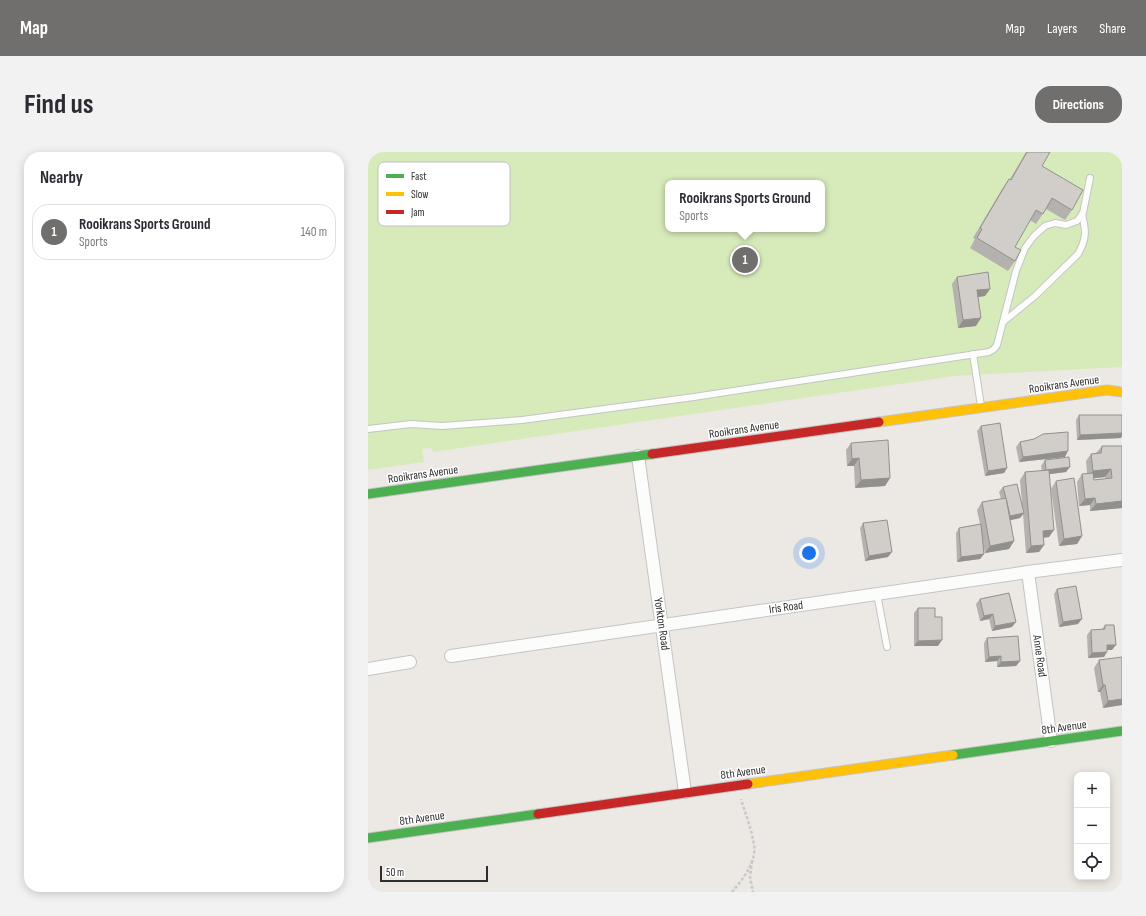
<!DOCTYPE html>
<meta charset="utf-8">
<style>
body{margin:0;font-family:"Sofia Sans Condensed",sans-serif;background:#f2f2f3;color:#2b2b33}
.controls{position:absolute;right:12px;bottom:12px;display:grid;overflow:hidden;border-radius:8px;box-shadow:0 2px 10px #0003}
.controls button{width:36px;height:36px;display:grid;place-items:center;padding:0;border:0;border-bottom:1px solid #e1e1e2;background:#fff;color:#2b2b33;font:20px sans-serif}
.scale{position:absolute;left:12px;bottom:10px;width:108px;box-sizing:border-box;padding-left:4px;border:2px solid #2e2e2e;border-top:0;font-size:11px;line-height:14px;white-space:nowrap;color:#2e2e2e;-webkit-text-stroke:3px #fff;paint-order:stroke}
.you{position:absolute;left:441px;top:401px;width:14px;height:14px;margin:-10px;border:3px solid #fff;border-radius:50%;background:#1a73e8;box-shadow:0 0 0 6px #1a73e833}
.badge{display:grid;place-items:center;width:26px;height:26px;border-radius:50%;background:#706f6e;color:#fff;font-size:13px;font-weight:700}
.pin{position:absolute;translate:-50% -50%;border:2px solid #fff;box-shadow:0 1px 4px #0006}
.popup{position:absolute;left:297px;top:28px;width:160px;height:52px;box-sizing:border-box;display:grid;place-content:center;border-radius:8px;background:#fff;filter:drop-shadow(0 1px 3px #0005);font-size:13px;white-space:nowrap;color:#7c7c81}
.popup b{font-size:15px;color:#2b2b33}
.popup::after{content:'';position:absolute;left:50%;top:100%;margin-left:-8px;border:8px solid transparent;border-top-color:#fff}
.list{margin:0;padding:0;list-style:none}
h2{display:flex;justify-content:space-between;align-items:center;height:52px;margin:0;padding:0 16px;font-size:17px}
h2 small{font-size:13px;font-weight:400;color:#7c7c81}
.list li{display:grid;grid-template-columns:26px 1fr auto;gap:12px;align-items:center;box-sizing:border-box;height:56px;margin:0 8px 8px;padding:0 8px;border:1px solid #e1e1e2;border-radius:16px}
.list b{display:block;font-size:15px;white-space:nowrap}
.list p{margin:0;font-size:13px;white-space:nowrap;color:#7c7c81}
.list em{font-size:13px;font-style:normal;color:#7c7c81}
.icon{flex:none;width:22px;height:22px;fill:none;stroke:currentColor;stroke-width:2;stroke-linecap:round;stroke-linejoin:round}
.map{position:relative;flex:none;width:754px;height:740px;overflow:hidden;border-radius:16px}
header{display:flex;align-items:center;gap:24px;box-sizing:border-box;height:56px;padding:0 20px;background:#706f6e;color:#fff}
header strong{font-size:19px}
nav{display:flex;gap:22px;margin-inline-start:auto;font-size:14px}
.intro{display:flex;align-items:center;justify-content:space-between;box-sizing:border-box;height:96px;padding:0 24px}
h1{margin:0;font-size:28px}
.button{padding:10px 18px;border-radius:16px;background:#706f6e;color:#fff;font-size:14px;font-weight:700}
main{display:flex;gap:24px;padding:0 24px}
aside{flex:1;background:#fff;border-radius:16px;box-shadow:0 2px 10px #0003}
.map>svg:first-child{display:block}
</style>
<header>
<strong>Map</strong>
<nav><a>Map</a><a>Layers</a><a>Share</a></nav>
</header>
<div class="intro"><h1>Find us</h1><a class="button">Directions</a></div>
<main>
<aside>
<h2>Nearby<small></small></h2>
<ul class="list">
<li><span class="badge">1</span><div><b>Rooikrans Sports Ground</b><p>Sports</p></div><em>140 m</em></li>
</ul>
</aside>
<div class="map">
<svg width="754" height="740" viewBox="0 0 754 740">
<rect width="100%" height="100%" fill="#ece8e4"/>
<path fill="#d7ebba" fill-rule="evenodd" d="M0,0H754V215L587,224L65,300L64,296L54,297L56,310L0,318ZM300,31H454V77H300Z"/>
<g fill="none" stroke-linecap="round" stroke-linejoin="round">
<defs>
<g id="lane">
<path d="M635,170L667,144L710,102C719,86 718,79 714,62"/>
<path d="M605,202L613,254"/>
<path d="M0,277L43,272L74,274L154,268L326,245L621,200L626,197L629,193L648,119L657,96L666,84L677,74L687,71L698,73L709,69L715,61L722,26"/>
<path d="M509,442L519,495"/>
</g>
<g id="street">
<path d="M270,304L317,640"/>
<path d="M660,420L683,589"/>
<path d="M83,504L660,420L754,408"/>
<path d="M0,517L42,510"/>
</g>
<g id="fast">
<path d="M0,342L284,302"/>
<path d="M585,603L754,579"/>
<path d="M0,686L170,662"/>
</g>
<g id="slow">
<path d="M511,270L739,238L754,240"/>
<path d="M380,632L585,603"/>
</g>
<g id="jam">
<path d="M284,302L511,270"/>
<path d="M170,662L380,632"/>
</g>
</defs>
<use href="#lane" stroke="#c5c4c5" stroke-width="8"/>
<use href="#street" stroke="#c5c4c5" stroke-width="14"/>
<use href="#fast" stroke="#c5c4c5" stroke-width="11"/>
<use href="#slow" stroke="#c5c4c5" stroke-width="11"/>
<use href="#jam" stroke="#c5c4c5" stroke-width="11"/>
<g stroke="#c9c9c8" stroke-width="2.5" stroke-dasharray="3 2" stroke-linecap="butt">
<path d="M384,709L382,725L385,740"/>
<path d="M364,740C374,728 389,710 386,693C384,678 377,661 373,647"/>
</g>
<use href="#lane" stroke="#fcfcfb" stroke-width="6"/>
<use href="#street" stroke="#fcfcfb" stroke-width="12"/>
<use href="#fast" stroke="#4caf50" stroke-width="9"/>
<use href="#slow" stroke="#ffc107" stroke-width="9"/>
<use href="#jam" stroke="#c62828" stroke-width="9"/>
</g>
<g fill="#b4b1ae" fill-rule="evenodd">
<path d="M658,0H682L674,14L704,58L697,68L678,57L668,72L662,68L647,95V109L640,119L602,96L607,87L605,86L634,37L641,27H642Z"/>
<path d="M589,125L622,137L617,144L610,145L608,174L590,176L584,132Z"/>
<path d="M711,263L753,286L709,288L708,268Z"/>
<path d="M613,274L639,316L636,321L617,324L609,279Z"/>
<path d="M652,290L697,305L651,310L648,295Z"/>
<path d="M483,291L522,326L517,334L487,336L486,314H479L478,298Z"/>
<path d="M734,294H754V356L722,359V353L711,354L709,330L714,322L719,321L718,309L723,302L728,301ZM737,325L738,327L726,328V326Z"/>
<path d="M677,308L698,320L681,322V385L675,386L676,393L671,400L658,401L655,362L652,366L642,368L646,389L641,397L617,401L615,392L616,402L612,407L589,410L588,381L591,376L612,372L609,358L614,350L633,347L631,340L635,335L654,352L652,328L657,320L674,319L673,314Z"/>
<path d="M688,329L714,384L709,392L691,394L683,337Z"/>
<path d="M495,371L520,405L497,409L492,376Z"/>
<path d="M689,437L710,472L691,475L686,442Z"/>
<path d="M612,447L644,475L624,479L621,467L612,469L608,452Z"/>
<path d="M550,456L567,465L570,494H546V461Z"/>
<path d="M737,473L744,498H739L736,505L720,506L719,483L723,478L734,477Z"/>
<path d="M619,486L652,509L648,514L629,515V509L617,510L616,491Z"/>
<path d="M731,508L754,553L735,556L732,540H730L726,516Z"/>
</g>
<g fill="#92908d">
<path d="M622,137L617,144L604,146L609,138Z"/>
<path d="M613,166L608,174L590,176L595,168Z"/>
<path d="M754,281V284L753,286L709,288L712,283Z"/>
<path d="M700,299L697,305L651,310L655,305Z"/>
<path d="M491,306L486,314H479L484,307Z"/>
<path d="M702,315L698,320L675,323L678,318Z"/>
<path d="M639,316L636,321L617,324L620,319Z"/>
<path d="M743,317L737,325L720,327L725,319Z"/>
<path d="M522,326L517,334L487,336L493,328Z"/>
<path d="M727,346L722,353L711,354L717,347Z"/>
<path d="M754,349V356L722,359L728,352Z"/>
<path d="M656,361L652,366L638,369L642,364Z"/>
<path d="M686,378L681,385L669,386L675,379Z"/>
<path d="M714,384L709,392L691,394L696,387Z"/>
<path d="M646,389L641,397L617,401L622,394Z"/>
<path d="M676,393L671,400L658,401L663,394Z"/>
<path d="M524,400L520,405L497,409L501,404Z"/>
<path d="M616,402L612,407L589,410L593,405Z"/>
<path d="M625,462L621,467L612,469L616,464Z"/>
<path d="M714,467L710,472L691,475L695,470Z"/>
<path d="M648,470L644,475L624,479L627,474Z"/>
<path d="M574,488L570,494H546L550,489Z"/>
<path d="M739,493H748L744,498H735Z"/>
<path d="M739,500L736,505L720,506L724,501Z"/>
<path d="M633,504L629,509L617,510L621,505Z"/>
<path d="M652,509L648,514L629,515L633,510Z"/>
<path d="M735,533H737L732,540H730Z"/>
<path d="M754,547V553L735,556L740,549Z"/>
</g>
<g fill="#d1ceca" stroke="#92908d">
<path d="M659,0H682L674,14L715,38L704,58L684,46L675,62L668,58L647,95L653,98L647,109L609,86L614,77L612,76L641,27L643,28Z"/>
<path d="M620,120L622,137L609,138L613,166L595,168L589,125Z"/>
<path d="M711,263H754V281L712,283Z"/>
<path d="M632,271L639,316L620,319L613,274Z"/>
<path d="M700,280V299L655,305L652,290L666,287L675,282Z"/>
<path d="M520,288L522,326L493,328L491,306L484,307L483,291Z"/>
<path d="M734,294H754V349L728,352L727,346L717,347L714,322L725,321L726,328L744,326L743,317L725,319L723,302L733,301Z"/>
<path d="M701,305L702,315L678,318L677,308Z"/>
<path d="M681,318L686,378L675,379L676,393L663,394L657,320Z"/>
<path d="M706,326L714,384L696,387L688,329Z"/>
<path d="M649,332L656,361L642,364L638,346L635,335Z"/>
<path d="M638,346L646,389L622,394L614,350Z"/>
<path d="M519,368L524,400L501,404L495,371Z"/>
<path d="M613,372L616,402L593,405L591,376Z"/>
<path d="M708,434L714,467L695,470L689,437Z"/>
<path d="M641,441L648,470L627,474L625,462L616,464L612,447Z"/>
<path d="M550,456H567V465H574V488L550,489Z"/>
<path d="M737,473H746L748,493H739V500L724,501L723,478L737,477Z"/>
<path d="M650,484L652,509L633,510V504L621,505L619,486Z"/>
<path d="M754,505V547L740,549L737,533H735L731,508Z"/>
</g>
<g text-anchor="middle" stroke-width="3" stroke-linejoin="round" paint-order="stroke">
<g font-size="12" fill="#2e2e2e" stroke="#fff">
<text transform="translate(696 232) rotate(-8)" y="4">Rooikrans Avenue</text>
<text transform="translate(376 277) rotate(-8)" y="4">Rooikrans Avenue</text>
<text transform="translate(55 322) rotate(-8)" y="4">Rooikrans Avenue</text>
<text transform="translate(418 455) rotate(-8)" y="4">Iris Road</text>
<text transform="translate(294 472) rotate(82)" y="4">Yorkton Road</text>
<text transform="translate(672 504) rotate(82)" y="4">Anne Road</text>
<text transform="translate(696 575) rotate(-8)" y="4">8th Avenue</text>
<text transform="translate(375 620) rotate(-8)" y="4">8th Avenue</text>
<text transform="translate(54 666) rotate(-8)" y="4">8th Avenue</text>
</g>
</g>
<rect x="10" y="10" width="132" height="64" rx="6" fill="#fff" stroke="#c0c0c0" stroke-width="1"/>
<rect x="18" y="22" width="18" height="4" fill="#4caf50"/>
<rect x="18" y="40" width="18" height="4" fill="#ffc107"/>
<rect x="18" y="58" width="18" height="4" fill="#c62828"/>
<g font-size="11" fill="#2e2e2e">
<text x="43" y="28">Fast</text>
<text x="43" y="46">Slow</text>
<text x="43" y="64">Jam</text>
</g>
</svg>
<div class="controls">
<button>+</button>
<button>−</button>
<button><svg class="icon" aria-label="locate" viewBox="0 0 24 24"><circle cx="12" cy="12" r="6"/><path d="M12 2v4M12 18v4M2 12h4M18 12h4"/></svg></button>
</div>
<div class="scale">50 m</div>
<div class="you"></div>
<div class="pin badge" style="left:377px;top:108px">1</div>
<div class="popup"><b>Rooikrans Sports Ground</b>Sports</div>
</div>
</main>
